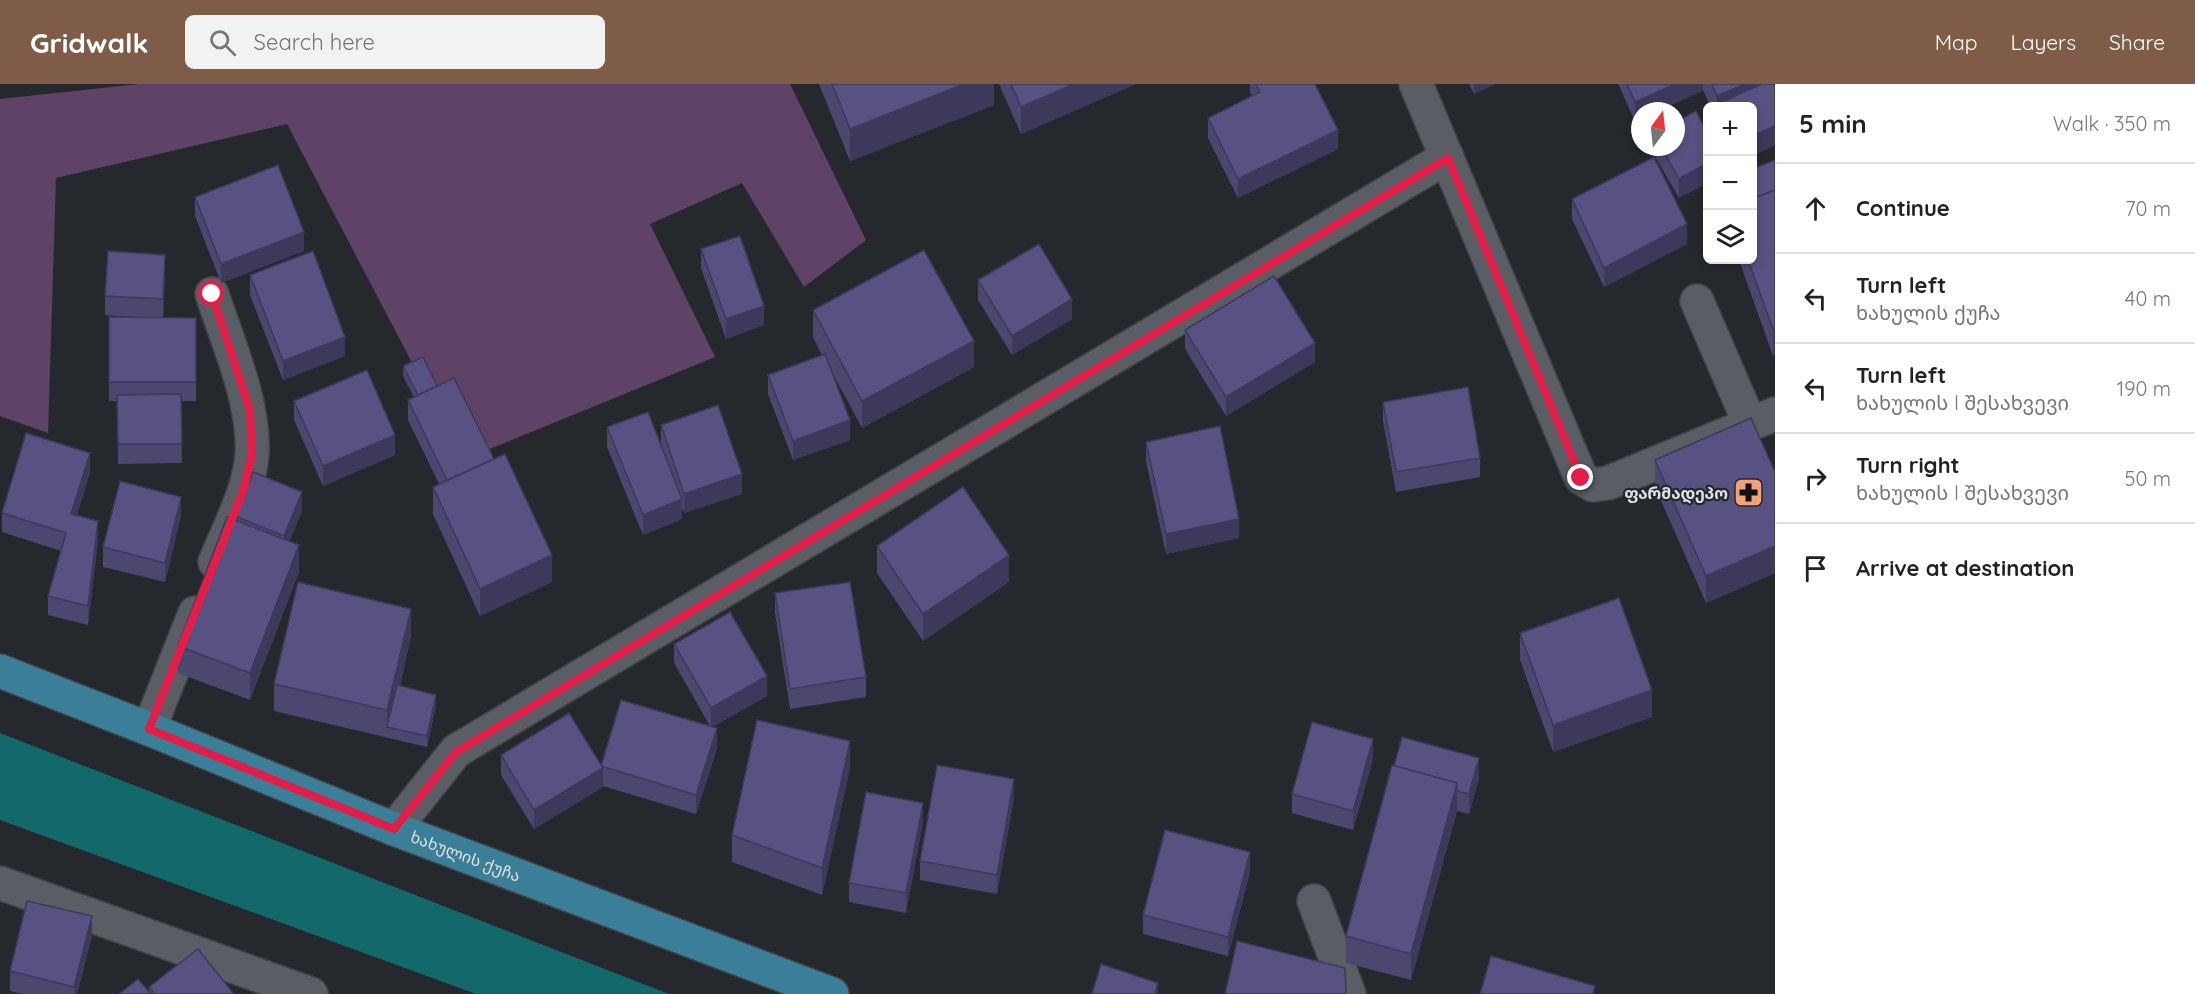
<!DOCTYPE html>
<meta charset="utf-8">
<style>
body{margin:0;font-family:Quicksand,"Noto Sans Georgian",sans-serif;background:#f2f2f2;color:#222}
.controls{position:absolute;right:18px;top:18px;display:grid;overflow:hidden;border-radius:9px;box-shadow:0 3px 9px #0003}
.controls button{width:54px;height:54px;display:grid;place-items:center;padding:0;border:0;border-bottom:2px solid #e0e0e0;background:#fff;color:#222;font:30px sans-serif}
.compass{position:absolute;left:1631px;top:18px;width:54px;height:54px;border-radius:50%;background:#fff;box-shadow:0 3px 9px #0003;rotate:15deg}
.stop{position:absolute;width:18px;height:18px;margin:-14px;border:4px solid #e11d48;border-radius:50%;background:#fff}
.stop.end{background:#e11d48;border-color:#fff;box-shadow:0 2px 6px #0008}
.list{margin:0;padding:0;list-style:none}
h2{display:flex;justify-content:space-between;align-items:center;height:78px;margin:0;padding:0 24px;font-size:26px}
h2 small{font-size:20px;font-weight:400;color:#767676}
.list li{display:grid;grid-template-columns:39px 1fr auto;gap:18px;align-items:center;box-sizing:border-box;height:90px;padding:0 24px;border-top:2px solid #e0e0e0}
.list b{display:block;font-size:22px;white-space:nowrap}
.list p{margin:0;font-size:20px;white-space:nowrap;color:#767676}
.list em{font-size:20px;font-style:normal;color:#767676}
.icon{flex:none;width:33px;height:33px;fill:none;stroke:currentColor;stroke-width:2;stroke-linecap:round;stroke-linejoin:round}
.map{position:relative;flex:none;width:1775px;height:910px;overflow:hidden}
header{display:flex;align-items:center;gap:36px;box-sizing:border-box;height:84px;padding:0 30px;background:#7e5c48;color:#fff}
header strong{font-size:28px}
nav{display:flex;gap:33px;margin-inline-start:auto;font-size:21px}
.search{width:420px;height:54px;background:#f2f2f2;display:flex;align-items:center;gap:15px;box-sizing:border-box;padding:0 21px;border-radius:9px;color:#767676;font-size:22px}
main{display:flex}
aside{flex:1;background:#fff}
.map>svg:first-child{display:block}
</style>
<header>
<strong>Gridwalk</strong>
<div class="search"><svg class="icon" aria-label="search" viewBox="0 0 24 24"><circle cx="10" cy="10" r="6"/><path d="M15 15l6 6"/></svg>Search here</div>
<nav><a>Map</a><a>Layers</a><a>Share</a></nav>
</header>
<main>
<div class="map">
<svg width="1775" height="910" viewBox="0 0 1775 910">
<rect width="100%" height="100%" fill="#25282d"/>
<path fill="#5f4367" d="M139,0H790L866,156L804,203L742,99L650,140L715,273L463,376L287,40L56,94L48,349L0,332V15Z"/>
<path fill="#136869" d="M0,649L669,910H476L0,736Z"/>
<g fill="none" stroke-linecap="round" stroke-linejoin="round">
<defs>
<g id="minor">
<path d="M1416,0L1581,394L1593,401L1608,399L1775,330"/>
<path d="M212,210C228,259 255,319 252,370C250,405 228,446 215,478"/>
<path d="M1697,217L1750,340"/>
<path d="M149,645L195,529"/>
<path d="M394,745L456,667L1447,73"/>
<path d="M0,799L311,910"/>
<path d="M1314,817L1349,910"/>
</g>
<g id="major">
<path id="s1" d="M0,587L149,645L394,745L832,910"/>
</g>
</defs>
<use href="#minor" stroke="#404347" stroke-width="36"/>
<use href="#major" stroke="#404347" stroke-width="36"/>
<use href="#minor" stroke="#5a5e64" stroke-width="33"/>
<use href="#major" stroke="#3a7e98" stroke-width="33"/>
</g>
<g fill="#4b476f">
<path d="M819,0H994V21L850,77Z"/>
<path d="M999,0H1136L1021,50Z"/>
<path d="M1250,0H1315L1338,65L1238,114L1208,54V34L1252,12L1250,7Z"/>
<path d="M1469,0H1495L1474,10Z"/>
<path d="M1618,0H1775V61L1752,72V22H1710L1703,6V7L1640,27V35L1635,37Z"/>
<path d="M1707,49V99L1679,114L1653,69V63H1676Z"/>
<path d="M1775,76L1773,272L1739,176H1752Z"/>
<path d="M195,113L304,167L221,199L195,132Z"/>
<path d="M1572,115L1687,160L1604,203L1572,135Z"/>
<path d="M701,165L764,241L726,255L701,184Z"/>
<path d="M165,190L163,234H196V317H181L182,379L118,380L117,317H109V233L144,234L105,231V212Z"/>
<path d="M250,191L345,272L283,296L250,211Z"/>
<path d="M978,196L1072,235L1012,271L978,216Z"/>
<path d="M813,226L974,283L862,344L831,286L850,356L793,376L768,310V291L822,271L813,253Z"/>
<path d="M1185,246L1315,278L1226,332L1185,265Z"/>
<path d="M403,282L437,302L552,498L480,532L433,430V403L439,400L408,336V316L414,313L403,292Z"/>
<path d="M294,317L395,371L323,402L294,336Z"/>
<path d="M1383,318L1480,374V393L1396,408L1383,337Z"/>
<path d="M661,341L742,410L684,429L682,424V435L643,451L607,363V343L661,360Z"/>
<path d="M1146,358L1239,454L1166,470L1146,377Z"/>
<path d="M1655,376L1775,388V489L1706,519L1655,403Z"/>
<path d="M90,388L77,431L98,456L88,541L48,531V512L61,467L2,448V429Z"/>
<path d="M302,427L289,457L299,488L250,616L178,589V562L235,436V432Z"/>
<path d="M181,432L165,498L103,483V463Z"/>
<path d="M877,462L1009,498L923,557L877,489Z"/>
<path d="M775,509L866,593V613L790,625L775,529Z"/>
<path d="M1520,549L1652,633L1553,668L1520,576Z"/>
<path d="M411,552L400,602L436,621L427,663L274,627V600Z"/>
<path d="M674,560L767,612L712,643L717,664L696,730L603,702V703L534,745L501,691V671L601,681L710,642L674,579Z"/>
<path d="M1373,675L1353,746L1292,729V710Z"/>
<path d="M1392,681L1479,694L1469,730L1457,727L1411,896L1346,879V852Z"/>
<path d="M850,684L822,811L732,778V751Z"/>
<path d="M1014,714L997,810L920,796V777Z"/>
<path d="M923,738L906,829L849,818V799Z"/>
<path d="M1250,788L1228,872L1143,850V831Z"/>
<path d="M92,852L77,910H23L10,907V887Z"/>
<path d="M149,903L234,910H119L149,908Z"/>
</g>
<g fill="#3d395a">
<path d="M964,0H994V21L850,77V45Z"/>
<path d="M1074,0H1136L1021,50V23Z"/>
<path d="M1474,0H1495L1474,10Z"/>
<path d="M1675,0H1703V7L1658,27H1640V35L1635,37V18Z"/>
<path d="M1745,0H1775L1717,20V12Z"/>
<path d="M1775,42V61L1752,72V52Z"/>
<path d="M1338,46V65L1238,114V95Z"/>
<path d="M1707,79V99L1679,114V95Z"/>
<path d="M1687,140V160L1604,203V184Z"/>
<path d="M304,148V167L221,199V180Z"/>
<path d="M165,171V190L163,235V215Z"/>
<path d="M1072,215V235L1012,271V252Z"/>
<path d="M764,222V241L726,255V235Z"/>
<path d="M1775,244V271L1773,272V245Z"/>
<path d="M345,253V272L283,296V277Z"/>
<path d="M974,257V283L862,344V317Z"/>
<path d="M1315,259V278L1226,332V313Z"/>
<path d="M850,336V356L793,376V357Z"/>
<path d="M395,351V371L323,402V382Z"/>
<path d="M90,369V388L71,449V430Z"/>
<path d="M742,390V410L684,429V410Z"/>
<path d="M302,408V427L284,471V452Z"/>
<path d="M181,413V432L165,498V479Z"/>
<path d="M682,415V435L643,451V431Z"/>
<path d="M1239,435V454L1166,470V450Z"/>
<path d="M98,437V456L88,541V522Z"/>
<path d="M299,461V488L250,616V589Z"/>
<path d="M1775,462V489L1706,519V492Z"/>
<path d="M552,471V498L480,532V505Z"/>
<path d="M1009,471V498L923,557V530Z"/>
<path d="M411,525V552L390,643H387V626Z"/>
<path d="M767,592V612L711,643V624Z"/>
<path d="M1652,606V633L1553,668V641Z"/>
<path d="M436,611V621L427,663V652Z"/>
<path d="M717,644V664L696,730V711Z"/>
<path d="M1373,655V675L1353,746V727Z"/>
<path d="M850,657V684L822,811V784Z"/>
<path d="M1479,674V694L1469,730V710Z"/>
<path d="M603,684V703L534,745V726Z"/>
<path d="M1014,695V714L997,810V791Z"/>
<path d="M1457,699V726L1411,896V870Z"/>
<path d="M923,719V738L906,829V809Z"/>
<path d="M1250,768V788L1228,872V853Z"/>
<path d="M92,832V852L77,910H74V903Z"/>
<path d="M1158,899V910H1155Z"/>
</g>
<g fill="#575281" stroke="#3d395a" stroke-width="1.5">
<path d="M832,0H964L850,45Z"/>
<path d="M1011,0H1074L1021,23Z"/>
<path d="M1256,0H1315L1338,46L1238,95L1208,34L1260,8Z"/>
<path d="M1627,0H1675L1635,18Z"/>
<path d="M1712,0H1745L1717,12Z"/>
<path d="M1762,0H1775V42L1752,52V22H1718L1717,20Z"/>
<path d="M1696,27L1707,49V79L1679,95L1661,63H1676V38Z"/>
<path d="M1654,73L1687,140L1604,184L1572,115Z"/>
<path d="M1775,76V106L1752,115V85Z"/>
<path d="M278,81L304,148L221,180L195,113Z"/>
<path d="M1775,106V244L1773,245L1748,176H1752V115Z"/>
<path d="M740,152L764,222L726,235L701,165Z"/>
<path d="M1039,160L1072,215L1012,252L978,196Z"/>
<path d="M924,166L974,257L862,317L813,226Z"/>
<path d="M108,167L165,171L163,215L105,212Z"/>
<path d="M313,167L345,253L283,277L250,191Z"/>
<path d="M1274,192L1315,259L1226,313L1185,246Z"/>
<path d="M109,233L196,234V298H109Z"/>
<path d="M825,270L850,336L793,357L768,291Z"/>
<path d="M423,273L437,302L418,311L403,282Z"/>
<path d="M367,286L395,351L323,382L294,317Z"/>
<path d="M454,294L494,375L447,396L408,316Z"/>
<path d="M1468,303L1480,374L1396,388L1383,318Z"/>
<path d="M181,310L182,360H118L117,311Z"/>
<path d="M718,321L742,390L684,410L661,341Z"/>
<path d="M648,328L682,415L643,431L607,343Z"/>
<path d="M1751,334L1775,388V462L1706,492L1655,376Z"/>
<path d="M1220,342L1239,435L1166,450L1146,358Z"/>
<path d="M26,349L90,369L71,430L98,437L88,522L48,512L66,449L2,429Z"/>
<path d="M505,370L552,471L480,505L433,403Z"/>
<path d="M253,388L302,408L284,452L235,432Z"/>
<path d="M120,397L181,413L165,479L103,463Z"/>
<path d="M963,403L1009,471L923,530L877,462Z"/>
<path d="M227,433L299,461L250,589L178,562Z"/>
<path d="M298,498L411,525L387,626L274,600Z"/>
<path d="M850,498L866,593L790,605L775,509Z"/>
<path d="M1619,514L1652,606L1553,641L1520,549Z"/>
<path d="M730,528L767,592L711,624L674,560Z"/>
<path d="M397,601L436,611L427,652L387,643Z"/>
<path d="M621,616L717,644L696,711L601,682Z"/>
<path d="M569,629L603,684L534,726L501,671Z"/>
<path d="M757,636L850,657L822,784L732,751Z"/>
<path d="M1312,638L1373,655L1353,727L1292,710Z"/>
<path d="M1402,653L1479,674L1469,710L1457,707V699L1394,682Z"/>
<path d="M937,681L1014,695L997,791L920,777Z"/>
<path d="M1392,681L1457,699L1411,870L1346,852Z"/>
<path d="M866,708L923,719L906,809L849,799Z"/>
<path d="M1165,746L1250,768L1228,853L1143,831Z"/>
<path d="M27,817L92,832L74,903L10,887Z"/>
<path d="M1237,857L1345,884L1346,910H1225Z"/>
<path d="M198,865L234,910H155L149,903Z"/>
<path d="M1491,872L1595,902L1593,910H1480Z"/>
<path d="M1101,880L1158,899L1155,910H1092Z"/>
<path d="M138,895L151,910H119Z"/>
</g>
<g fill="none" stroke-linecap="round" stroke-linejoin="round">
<path stroke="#e11d48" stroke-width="8" d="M212,210L250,326L252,371L243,407L149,645L394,745L456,668L1448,74L1581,394"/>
</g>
<defs>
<symbol id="pharmacy-square" viewBox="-11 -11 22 22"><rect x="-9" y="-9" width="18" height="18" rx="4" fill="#efa377" stroke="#25282d"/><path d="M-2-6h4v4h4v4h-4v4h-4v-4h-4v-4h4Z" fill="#111"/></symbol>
</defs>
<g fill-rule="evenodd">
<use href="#pharmacy-square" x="1732" y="392" width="33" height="33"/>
</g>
<g text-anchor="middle" stroke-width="4.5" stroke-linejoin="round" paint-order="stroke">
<g font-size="16" font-weight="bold" fill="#dfe2e5" stroke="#25282d" text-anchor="end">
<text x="1728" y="415">ფარმადეპო</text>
</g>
<g font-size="16" fill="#dfe2e5" stroke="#25282d">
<text dy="6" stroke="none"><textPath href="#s1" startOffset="501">ხახულის ქუჩა</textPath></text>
</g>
</g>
</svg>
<div class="controls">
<button>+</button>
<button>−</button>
<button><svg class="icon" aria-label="layers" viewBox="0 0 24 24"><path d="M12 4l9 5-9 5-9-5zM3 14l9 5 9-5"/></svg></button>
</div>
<svg class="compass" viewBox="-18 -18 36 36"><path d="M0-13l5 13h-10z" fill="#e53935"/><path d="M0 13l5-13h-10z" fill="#767676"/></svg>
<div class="stop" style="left:212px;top:210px"></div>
<div class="stop end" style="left:1581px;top:394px"></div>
</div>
<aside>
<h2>5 min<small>Walk · 350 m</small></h2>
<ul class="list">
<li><svg class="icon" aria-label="ahead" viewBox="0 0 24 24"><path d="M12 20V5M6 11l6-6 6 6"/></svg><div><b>Continue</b></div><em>70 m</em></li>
<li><svg class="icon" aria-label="left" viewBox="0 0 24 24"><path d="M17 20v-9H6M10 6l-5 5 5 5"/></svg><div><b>Turn left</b><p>ხახულის ქუჩა</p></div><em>40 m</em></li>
<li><svg class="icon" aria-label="left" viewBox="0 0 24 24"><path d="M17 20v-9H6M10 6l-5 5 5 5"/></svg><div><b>Turn left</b><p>ხახულის I შესახვევი</p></div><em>190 m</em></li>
<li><svg class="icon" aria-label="right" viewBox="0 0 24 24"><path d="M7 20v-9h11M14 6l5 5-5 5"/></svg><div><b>Turn right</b><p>ხახულის I შესახვევი</p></div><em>50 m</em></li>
<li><svg class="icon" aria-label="arrive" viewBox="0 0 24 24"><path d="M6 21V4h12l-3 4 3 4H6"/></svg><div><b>Arrive at destination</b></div></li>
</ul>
</aside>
</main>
